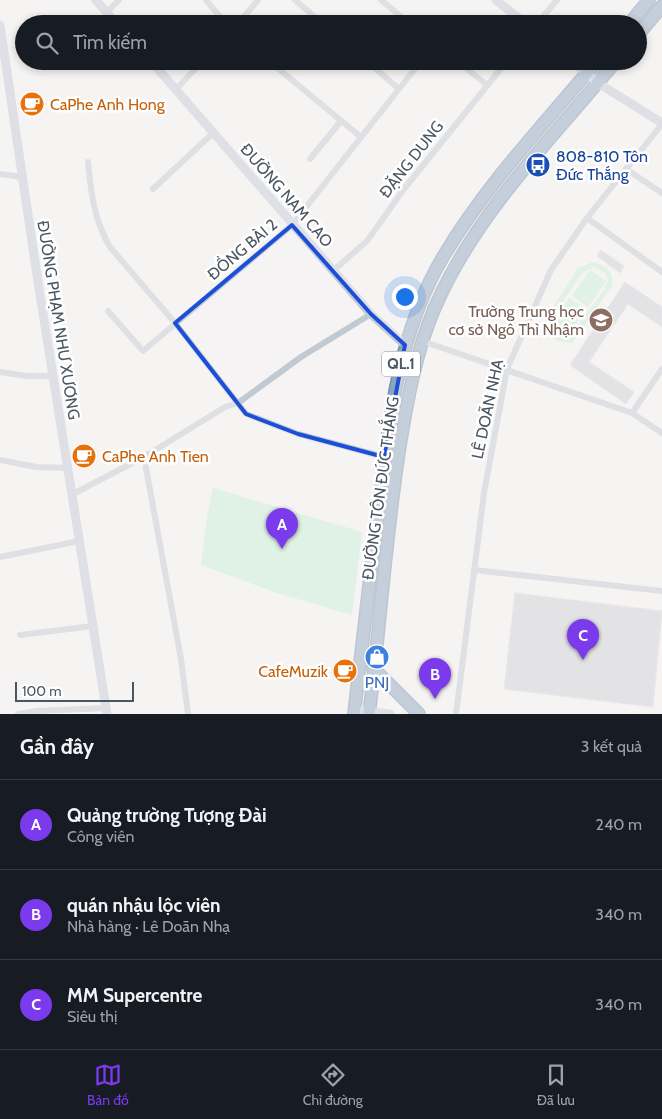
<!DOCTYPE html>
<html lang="vi">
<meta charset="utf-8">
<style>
body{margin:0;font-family:Cabin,sans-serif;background:#242831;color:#f1f3f6}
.scale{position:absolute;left:15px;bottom:12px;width:119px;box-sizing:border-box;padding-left:5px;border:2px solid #4a5661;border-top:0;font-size:14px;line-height:18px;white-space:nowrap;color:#4a5661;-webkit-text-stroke:4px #fff;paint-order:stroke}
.you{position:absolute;left:404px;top:296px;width:18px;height:18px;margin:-12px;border:4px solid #fff;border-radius:50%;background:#1a73e8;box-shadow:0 0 0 8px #1a73e833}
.badge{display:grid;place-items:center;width:32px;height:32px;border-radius:50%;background:#7c3aed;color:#fff;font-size:16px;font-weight:700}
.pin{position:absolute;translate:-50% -41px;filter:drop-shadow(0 1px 2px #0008)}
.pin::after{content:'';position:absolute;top:26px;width:18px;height:15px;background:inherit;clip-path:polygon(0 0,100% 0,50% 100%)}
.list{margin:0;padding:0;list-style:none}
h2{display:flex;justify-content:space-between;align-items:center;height:65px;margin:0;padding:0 20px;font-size:21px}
h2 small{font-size:16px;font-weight:400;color:#9ea1a6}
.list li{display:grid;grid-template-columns:32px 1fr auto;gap:15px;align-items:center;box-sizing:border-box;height:90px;padding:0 20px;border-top:1px solid #363941}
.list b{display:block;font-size:19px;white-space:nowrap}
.list p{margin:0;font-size:16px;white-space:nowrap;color:#9ea1a6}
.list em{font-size:16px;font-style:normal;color:#9ea1a6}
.icon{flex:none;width:28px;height:28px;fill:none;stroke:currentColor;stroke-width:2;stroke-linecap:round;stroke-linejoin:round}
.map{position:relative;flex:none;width:662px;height:714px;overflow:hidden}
.search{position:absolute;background:#171b24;box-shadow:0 2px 8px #0003;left:15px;right:15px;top:15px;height:55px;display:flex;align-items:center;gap:12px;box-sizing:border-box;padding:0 18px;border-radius:28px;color:#9ea1a6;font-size:19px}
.sheet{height:335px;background:#171b24}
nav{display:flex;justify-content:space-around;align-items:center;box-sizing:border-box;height:70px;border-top:1px solid #363941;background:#171b24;font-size:14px;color:#9ea1a6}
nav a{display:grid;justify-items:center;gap:2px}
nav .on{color:#7c3aed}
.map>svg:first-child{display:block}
</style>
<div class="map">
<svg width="662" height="714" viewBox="0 0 662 714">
<rect width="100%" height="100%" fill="#f5f3f3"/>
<g fill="#c3f1d5" fill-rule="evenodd">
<path d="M593,262C605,265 615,272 612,286L572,343L558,341L548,334L545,320L578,268ZM594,267L606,274L608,281L604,290L569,338H560L549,327L550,320L582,273Z"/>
<path d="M590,270L606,281L588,307L572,296Z"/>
<path d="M569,298L586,309L568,336L551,324Z"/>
<path d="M213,488L362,532L352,615L277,593L201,565L207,516Z"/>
</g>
<g fill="#cdcfd5" stroke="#d7d9de">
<path d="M601,250L624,266L620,273L597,256Z"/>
<path d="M625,282L662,307V327L628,304L589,362L634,392L626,404L570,365Z"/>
<path d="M515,593L662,611L653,707L504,689Z"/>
</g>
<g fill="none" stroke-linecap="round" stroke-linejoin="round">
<defs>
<g id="highway">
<path d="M629,24L649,0"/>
<path d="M638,35L662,6"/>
<path d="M373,668L419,714"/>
<path d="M354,714C362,649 369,584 377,519C388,430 396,336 443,257C485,186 544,124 597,61"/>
<path d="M369,714C381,621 386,526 402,433C410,385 420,336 442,292C484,205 555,135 616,61"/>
</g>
</defs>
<use href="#highway" stroke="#7690ad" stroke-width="14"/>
<g stroke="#c1cad2" stroke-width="6">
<path d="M206,0L226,24"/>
<path d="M295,0L323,24"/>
<path d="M381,0L410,24"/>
<path d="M107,12L119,0"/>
<path d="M238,24L258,0"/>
<path d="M537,24L557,0"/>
<path d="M269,61L361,137"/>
<path d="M367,61L399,89"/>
<path d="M457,61L487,85"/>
<path d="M176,89L203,61"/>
<path d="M310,159L341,121"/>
<path d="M88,162C91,193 94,220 110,247L175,323L246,414L298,434L384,457"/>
<path d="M626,169L662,193"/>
<path d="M0,174L22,177"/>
<path d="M153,189L213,133"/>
<path d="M587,218L662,272"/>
<path d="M334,270L367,241L404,189L507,61"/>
<path d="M108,311L143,351L292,225L421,61"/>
<path d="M422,341L632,413L662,433"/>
<path d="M0,372L27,376H53"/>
<path d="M632,413L662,369"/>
<path d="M144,457L181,659L188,714"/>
<path d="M0,460L36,467L67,468"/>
<path d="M71,495L144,457L225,407L238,403L301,357L371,314"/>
<path d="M0,557L79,541"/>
<path d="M474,570L662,591"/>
<path d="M20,635L93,626"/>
<path d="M18,714L37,711L106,708"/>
<path d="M456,714L484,493L507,369L551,270L587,218L662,124"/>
</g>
<g stroke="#c1cbd6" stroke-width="9">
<path d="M96,0L117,24"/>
<path d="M496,0L526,24"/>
<path d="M0,25L38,282L107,714"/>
<path d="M151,61L371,314L405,345"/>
<path d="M572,61L598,83L662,123"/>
<path d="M355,710L390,714"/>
</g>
<use href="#highway" stroke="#8ba5c1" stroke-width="11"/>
</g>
<path d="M0 0H662V714H0ZM292,225L371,314L405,345L384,457L298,434L246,414L175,323Z" fill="#f5f3f3" fill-opacity=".55" fill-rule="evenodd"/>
<path fill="none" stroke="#1d4ed8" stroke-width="4" stroke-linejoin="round" d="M292,225L371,314L405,345L384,457L298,434L246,414L175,323Z"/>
<defs>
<symbol id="cafe-disc" viewBox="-11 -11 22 22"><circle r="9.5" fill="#e8710a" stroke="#fff"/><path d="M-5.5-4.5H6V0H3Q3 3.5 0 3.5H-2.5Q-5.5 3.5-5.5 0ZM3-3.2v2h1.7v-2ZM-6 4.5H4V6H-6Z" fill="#fff"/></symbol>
<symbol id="bus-disc" viewBox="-11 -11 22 22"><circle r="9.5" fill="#1a4fb4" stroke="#fff"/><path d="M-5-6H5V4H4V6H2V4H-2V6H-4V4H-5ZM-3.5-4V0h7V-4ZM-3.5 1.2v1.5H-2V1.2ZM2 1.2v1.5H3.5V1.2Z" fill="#fff"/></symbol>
<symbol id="school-disc" viewBox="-11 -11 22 22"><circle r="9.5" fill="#8d6e63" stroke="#fff"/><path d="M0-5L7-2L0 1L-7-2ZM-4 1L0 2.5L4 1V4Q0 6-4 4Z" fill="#fff"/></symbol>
<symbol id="shop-disc" viewBox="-11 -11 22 22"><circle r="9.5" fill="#3f7fe0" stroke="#fff"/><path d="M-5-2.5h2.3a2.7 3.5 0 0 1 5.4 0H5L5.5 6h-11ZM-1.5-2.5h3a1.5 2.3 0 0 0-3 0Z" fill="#fff"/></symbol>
</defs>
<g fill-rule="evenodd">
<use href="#cafe-disc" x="18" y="90" width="28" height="28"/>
<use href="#bus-disc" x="524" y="151" width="28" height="28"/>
<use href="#school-disc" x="587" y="306" width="28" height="28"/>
<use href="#cafe-disc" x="70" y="442" width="28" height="28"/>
<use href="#shop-disc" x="363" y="643" width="28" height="28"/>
<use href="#cafe-disc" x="331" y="657" width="28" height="28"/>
</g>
<g text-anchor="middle" stroke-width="5" stroke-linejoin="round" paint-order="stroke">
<rect fill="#fff" stroke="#808990" stroke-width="1" x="382" y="351.5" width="38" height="25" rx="4"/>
<g font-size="15" font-weight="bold" fill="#4a5661">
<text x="401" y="369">QL.1</text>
</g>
<g font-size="16" fill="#c56008" stroke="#fff" text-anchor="start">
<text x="50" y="110">CaPhe Anh Hong</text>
<text x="102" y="462">CaPhe Anh Tien</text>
<text x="328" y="677" text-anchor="end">CafeMuzik</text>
</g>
<g font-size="16" fill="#164399" stroke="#fff" text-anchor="start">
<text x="556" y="162">808-810 Tôn<tspan x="556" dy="18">Đức Thắng</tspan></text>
</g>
<g font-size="16" fill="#4a5661" stroke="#fff">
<text transform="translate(411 159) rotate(-52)" y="6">ĐẶNG DUNG</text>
<text transform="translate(287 195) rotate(49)" y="6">ĐƯỜNG NAM CAO</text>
<text transform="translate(242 249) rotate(-40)" y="6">ĐỒNG BÀI 2</text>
<text transform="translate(59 320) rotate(81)" y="6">ĐƯỜNG PHẠM NHƯ XƯƠNG</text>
<text transform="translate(487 409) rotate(-78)" y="6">LÊ DOÃN NHẠ</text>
<text transform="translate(380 488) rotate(-82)" y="6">ĐƯỜNG TÔN ĐỨC THẮNG</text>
</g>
<g font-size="16" fill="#785e54" stroke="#fff" text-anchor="end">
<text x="584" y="317">Trường Trung học<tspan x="584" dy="18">cơ sở Ngô Thì Nhậm</tspan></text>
</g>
<g font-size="16" fill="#366cbe" stroke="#fff">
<text x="377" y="688">PNJ</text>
</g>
</g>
</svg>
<div class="scale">100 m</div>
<div class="you"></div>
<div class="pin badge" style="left:282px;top:549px">A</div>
<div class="pin badge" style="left:435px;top:699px">B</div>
<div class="pin badge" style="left:583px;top:660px">C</div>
<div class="search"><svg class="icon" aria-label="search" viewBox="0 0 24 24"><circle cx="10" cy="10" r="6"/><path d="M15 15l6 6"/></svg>Tìm kiếm</div>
</div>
<section class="sheet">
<h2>Gần đây<small>3 kết quả</small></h2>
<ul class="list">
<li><span class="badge">A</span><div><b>Quảng trường Tượng Đài</b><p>Công viên</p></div><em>240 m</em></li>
<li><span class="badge">B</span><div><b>quán nhậu lộc viên</b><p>Nhà hàng · Lê Doãn Nhạ</p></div><em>340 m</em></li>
<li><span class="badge">C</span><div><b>MM Supercentre</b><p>Siêu thị</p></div><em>340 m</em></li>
</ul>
</section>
<nav>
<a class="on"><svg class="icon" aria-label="map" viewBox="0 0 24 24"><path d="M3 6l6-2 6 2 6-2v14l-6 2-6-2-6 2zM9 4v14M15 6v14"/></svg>Bản đồ</a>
<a><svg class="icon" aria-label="directions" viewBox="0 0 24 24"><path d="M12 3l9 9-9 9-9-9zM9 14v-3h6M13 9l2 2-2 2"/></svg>Chỉ đường</a>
<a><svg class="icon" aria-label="saved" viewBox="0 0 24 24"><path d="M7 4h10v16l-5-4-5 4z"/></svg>Đã lưu</a>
</nav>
